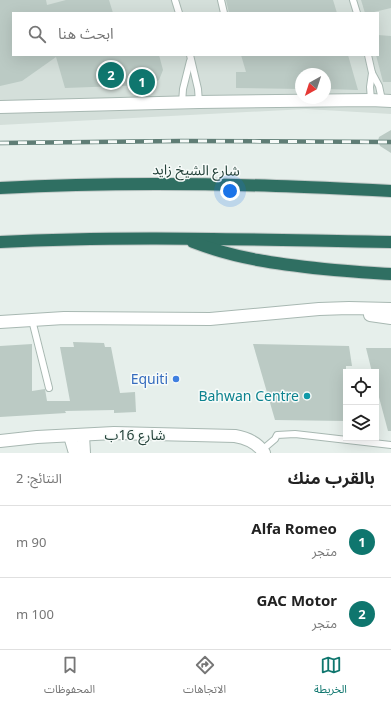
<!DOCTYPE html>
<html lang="ar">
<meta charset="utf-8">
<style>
body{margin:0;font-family:"Noto Sans","Noto Sans Arabic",sans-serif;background:#f2f2f2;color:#222;direction:rtl}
.controls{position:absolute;right:12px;bottom:12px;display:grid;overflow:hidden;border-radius:0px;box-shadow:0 4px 16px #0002}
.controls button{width:36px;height:36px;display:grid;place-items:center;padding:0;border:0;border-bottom:1px solid #e0e0e0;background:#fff;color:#222;font:20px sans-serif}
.compass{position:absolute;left:295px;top:68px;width:36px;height:36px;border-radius:50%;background:#fff;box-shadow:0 4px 16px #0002;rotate:219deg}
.you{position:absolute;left:230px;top:191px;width:14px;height:14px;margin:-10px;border:3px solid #fff;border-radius:50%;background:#1a73e8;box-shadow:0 0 0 6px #1a73e833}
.badge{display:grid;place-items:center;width:26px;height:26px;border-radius:50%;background:#0f766e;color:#fff;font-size:13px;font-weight:700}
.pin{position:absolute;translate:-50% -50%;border:2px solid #fff;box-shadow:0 1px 4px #0006}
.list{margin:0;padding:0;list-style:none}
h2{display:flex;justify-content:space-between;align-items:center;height:52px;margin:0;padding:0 16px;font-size:17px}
h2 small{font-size:13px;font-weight:400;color:#767676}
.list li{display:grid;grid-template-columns:26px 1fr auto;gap:12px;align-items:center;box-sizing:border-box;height:72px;padding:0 16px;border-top:1px solid #e0e0e0}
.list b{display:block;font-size:15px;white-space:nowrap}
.list p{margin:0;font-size:13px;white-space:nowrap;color:#767676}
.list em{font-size:13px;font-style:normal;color:#767676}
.icon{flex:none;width:22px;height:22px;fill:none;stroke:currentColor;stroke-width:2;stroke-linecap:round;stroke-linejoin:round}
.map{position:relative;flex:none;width:391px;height:453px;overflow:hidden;direction:ltr}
.search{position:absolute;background:#fff;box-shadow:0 4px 16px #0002;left:12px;right:12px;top:12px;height:44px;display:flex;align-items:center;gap:10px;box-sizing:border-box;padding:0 14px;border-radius:0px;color:#767676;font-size:15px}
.sheet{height:196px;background:#fff}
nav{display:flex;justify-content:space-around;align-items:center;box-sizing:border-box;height:56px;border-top:1px solid #e0e0e0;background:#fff;font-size:11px;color:#767676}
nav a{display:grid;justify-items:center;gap:2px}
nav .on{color:#0f766e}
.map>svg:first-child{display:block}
</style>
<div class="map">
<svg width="391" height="453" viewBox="0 0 391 453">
<rect width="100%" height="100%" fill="#e6efeb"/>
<path fill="#d4dfda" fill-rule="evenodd" d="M0,0H391V114L306,109L0,125ZM13,13H378V55H13ZM301,74H325V98H301Z"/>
<g fill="#bbcac4">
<path d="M0,0H46L47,5L66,0H109L113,13H13V55H159L163,70L159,80L147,85L65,88L56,57L22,81L0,86Z"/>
<path d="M226,0H333L337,13H229Z"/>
<path d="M361,0H391V8L370,13H365Z"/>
<path d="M378,35L391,36V82H383L376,55H378Z"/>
<path d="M241,55H348L358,90L325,89V74H301V89L236,88V72H246Z"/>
<path d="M391,130V153L380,146L378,141L379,137Z"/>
<path d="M73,342L104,343L105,347H111L120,393L135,392L136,412L114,413V410L65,411L66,413L0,417V346L32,344V391L45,389L47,401H70L60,347H74Z"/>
<path d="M253,344L349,346L352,366H346V421L275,420Z"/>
<path d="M366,348H391V431H388L376,386V372H372Z"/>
</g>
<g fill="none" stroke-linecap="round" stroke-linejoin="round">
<defs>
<g id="service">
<path d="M175,0L179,13"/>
<path d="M221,0L224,13"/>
<path d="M353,0L357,13"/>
<path d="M190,55L198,89L199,102"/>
<path d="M368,55L372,73L379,86L382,100"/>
<path d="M371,100L370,87L372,73"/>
<path d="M182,103L183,89L190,61"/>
<path d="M32,320L49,388"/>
<path d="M262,450L275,439L277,435L295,434L391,445"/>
</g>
<g id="minor">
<path d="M370,315L391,318"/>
<path d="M0,322L64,318L210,319L319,309L349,308L391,309"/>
<path d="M83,435L84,453"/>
<path d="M70,436L75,453"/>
<path d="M0,441L37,437L114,433L235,436C247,438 257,442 264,453"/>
</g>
<path id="tertiary" d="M0,107L199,102L371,100L391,101"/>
<g id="motorway">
<path d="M0,188C92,183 184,183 276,186C314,187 353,189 391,191"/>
<path d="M0,242C130,235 261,240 391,242"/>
<path d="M193,242C237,259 278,264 324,269C346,271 369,273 391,274"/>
</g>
</defs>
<use href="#service" stroke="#a8b8b2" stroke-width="8"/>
<use href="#minor" stroke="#a8b8b2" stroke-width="14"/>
<use href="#tertiary" stroke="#a8b8b2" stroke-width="14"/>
<use href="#motorway" stroke="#c2cac8" stroke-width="14"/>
<use href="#service" stroke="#fff" stroke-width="6"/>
<use href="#minor" stroke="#fff" stroke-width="12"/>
<use href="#tertiary" stroke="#fff" stroke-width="12"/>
<use href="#motorway" stroke="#2f6f62" stroke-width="12"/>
<defs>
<path id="rail" d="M0,143L181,141L391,142"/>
</defs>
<use href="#rail" stroke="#5f7d75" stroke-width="4.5"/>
<use href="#rail" stroke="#f7fbf9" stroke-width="3" stroke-dasharray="9" stroke-linecap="butt"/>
</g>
<circle fill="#3f7fe0" stroke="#f7fbf9" stroke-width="1.5" cx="176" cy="379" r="4"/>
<circle fill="#0f9aa8" stroke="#f7fbf9" stroke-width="1.5" cx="307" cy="396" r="4"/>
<g text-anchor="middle" stroke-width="3" stroke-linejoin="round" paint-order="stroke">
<g font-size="14" fill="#24423a" stroke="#f7fbf9">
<text transform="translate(196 170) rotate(1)" y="5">شارع الشيخ زايد</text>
<text x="135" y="440">شارع 16ب</text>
</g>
<g font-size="14" fill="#366cbe" stroke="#f7fbf9" text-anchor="end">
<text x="168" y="384">Equiti</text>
</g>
<g font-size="14" fill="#0d838f" stroke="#f7fbf9" text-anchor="end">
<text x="299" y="401">Bahwan Centre</text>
</g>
</g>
</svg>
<div class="controls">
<button><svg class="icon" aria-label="locate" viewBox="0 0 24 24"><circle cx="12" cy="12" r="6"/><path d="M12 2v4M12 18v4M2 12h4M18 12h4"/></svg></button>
<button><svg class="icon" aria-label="layers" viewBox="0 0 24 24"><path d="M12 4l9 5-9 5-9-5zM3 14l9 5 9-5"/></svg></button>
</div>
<svg class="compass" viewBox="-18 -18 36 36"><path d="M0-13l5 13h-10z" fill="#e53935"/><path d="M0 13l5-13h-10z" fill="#767676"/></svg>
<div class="you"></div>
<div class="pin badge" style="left:142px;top:82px">1</div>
<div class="pin badge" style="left:111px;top:75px">2</div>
<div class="search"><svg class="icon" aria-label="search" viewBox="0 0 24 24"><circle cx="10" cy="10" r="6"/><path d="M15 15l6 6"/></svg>ابحث هنا</div>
</div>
<section class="sheet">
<h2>بالقرب منك<small>النتائج: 2</small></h2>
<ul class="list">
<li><span class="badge">1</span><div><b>Alfa Romeo</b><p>متجر</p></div><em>90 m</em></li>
<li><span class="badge">2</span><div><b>GAC Motor</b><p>متجر</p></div><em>100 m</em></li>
</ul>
</section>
<nav>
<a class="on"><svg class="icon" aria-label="map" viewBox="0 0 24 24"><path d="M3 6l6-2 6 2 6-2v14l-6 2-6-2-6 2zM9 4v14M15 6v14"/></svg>الخريطة</a>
<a><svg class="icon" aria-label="directions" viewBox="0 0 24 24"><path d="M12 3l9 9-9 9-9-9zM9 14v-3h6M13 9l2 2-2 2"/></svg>الاتجاهات</a>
<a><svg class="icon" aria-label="saved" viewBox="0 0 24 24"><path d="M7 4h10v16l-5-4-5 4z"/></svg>المحفوظات</a>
</nav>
